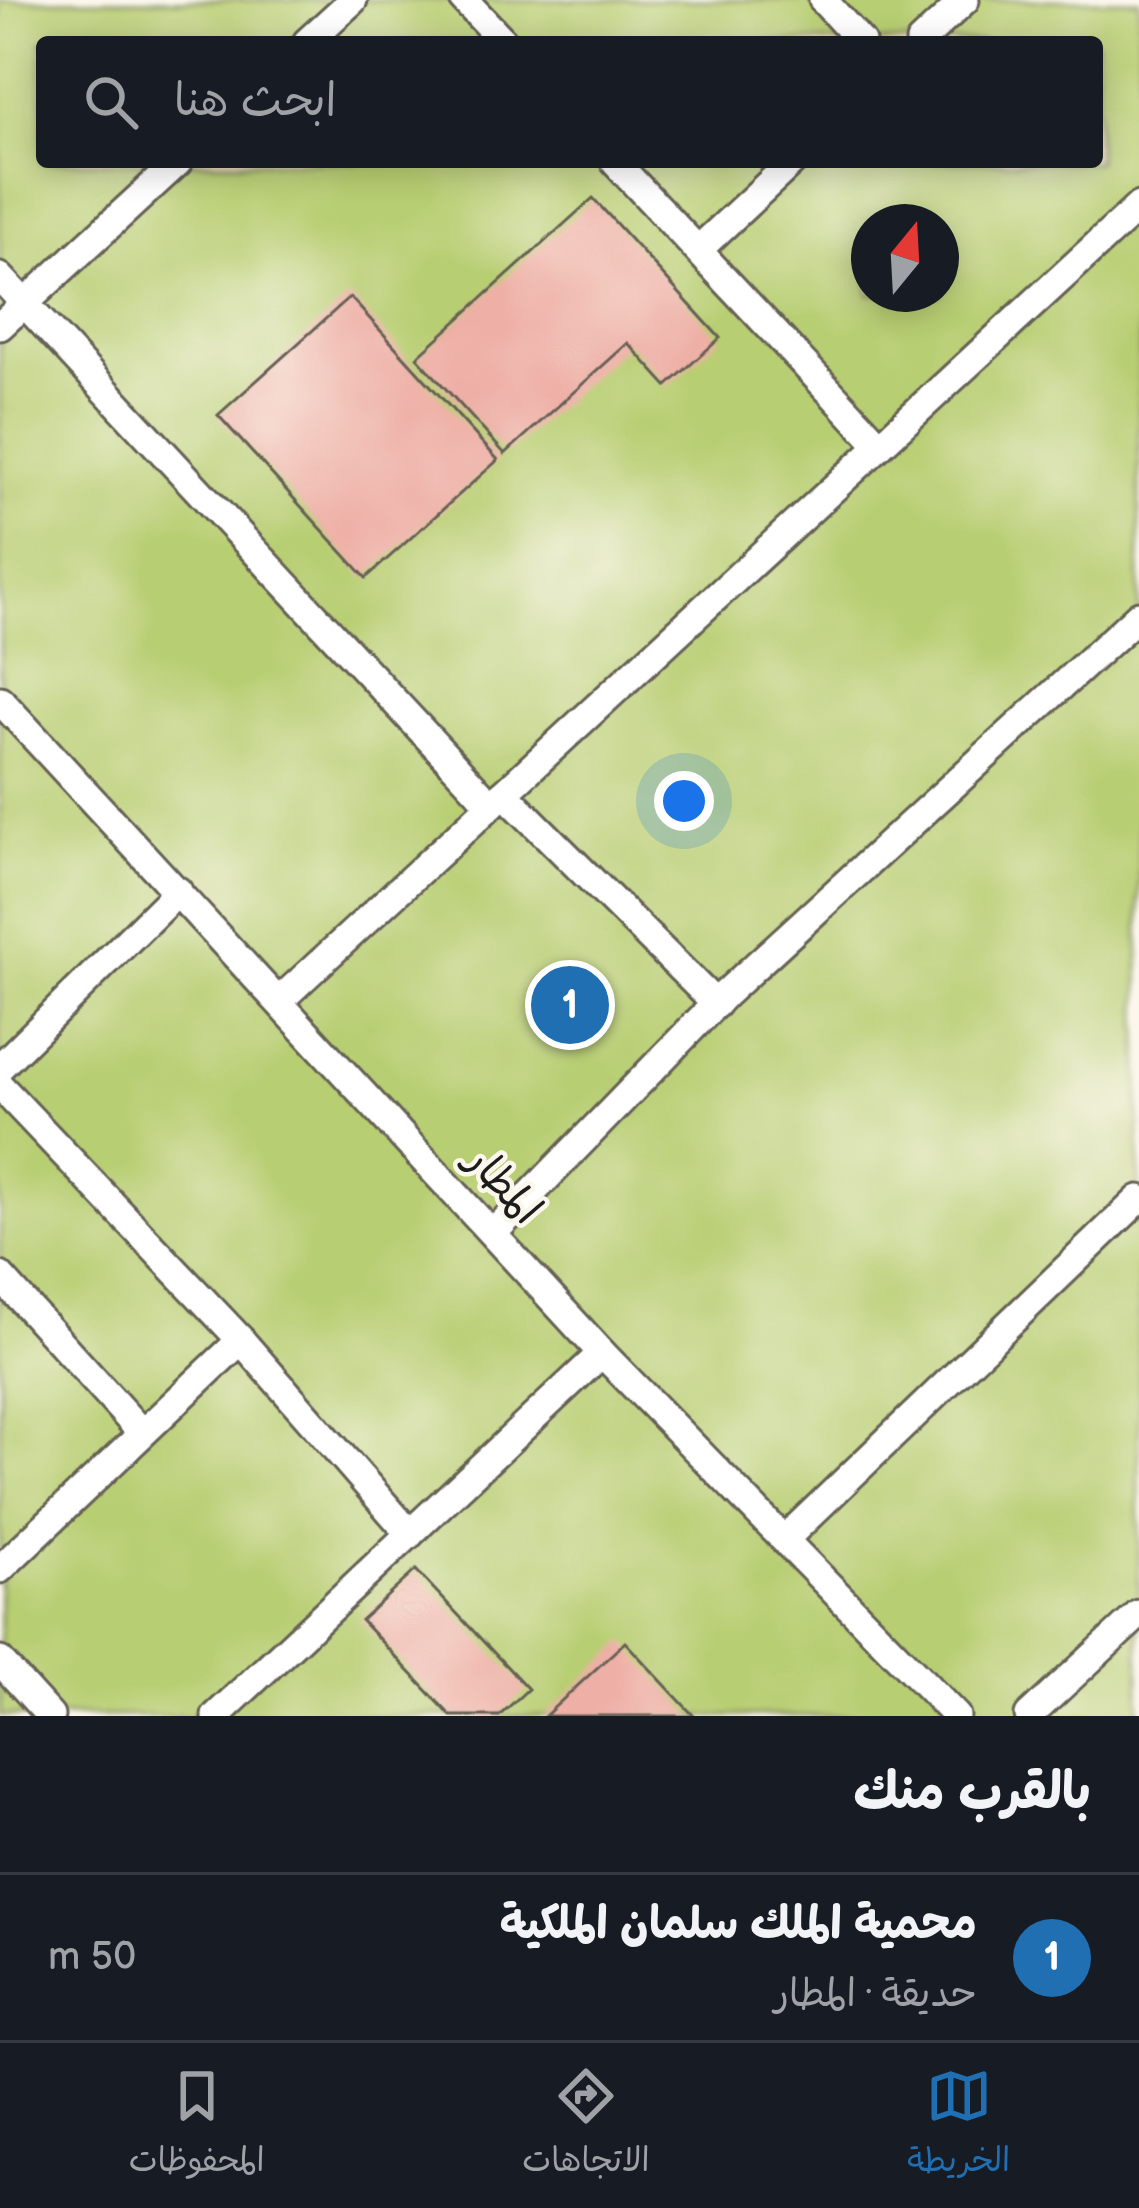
<!DOCTYPE html>
<html lang="ar">
<meta charset="utf-8">
<style>
body{margin:0;font-family:"Balsamiq Sans","Playpen Sans Arabic",sans-serif;background:#242831;color:#f1f3f6;direction:rtl}
.compass{position:absolute;left:851px;top:204px;width:108px;height:108px;border-radius:50%;background:#171b24;box-shadow:0 6px 30px #0003;rotate:18deg}
.you{position:absolute;left:684px;top:801px;width:42px;height:42px;margin:-30px;border:9px solid #fff;border-radius:50%;background:#1a73e8;box-shadow:0 0 0 18px #1a73e833}
.badge{display:grid;place-items:center;width:78px;height:78px;border-radius:50%;background:#1f6fb2;color:#fff;font-size:39px;font-weight:700}
.pin{position:absolute;translate:-50% -50%;border:6px solid #fff;box-shadow:0 3px 12px #0006}
.list{margin:0;padding:0;list-style:none}
h2{display:flex;justify-content:space-between;align-items:center;height:156px;margin:0;padding:0 48px;font-size:51px}
h2 small{font-size:39px;font-weight:400;color:#9ea1a6}
.list li{display:grid;grid-template-columns:78px 1fr auto;gap:36px;align-items:center;box-sizing:border-box;height:168px;padding:0 48px;border-top:3px solid #363941}
.list b{display:block;font-size:45px;white-space:nowrap}
.list p{margin:0;font-size:39px;white-space:nowrap;color:#9ea1a6}
.list em{font-size:39px;font-style:normal;color:#9ea1a6}
.icon{flex:none;width:66px;height:66px;fill:none;stroke:currentColor;stroke-width:2;stroke-linecap:round;stroke-linejoin:round}
.map{position:relative;flex:none;width:1139px;height:1716px;overflow:hidden;direction:ltr}
.search{position:absolute;background:#171b24;box-shadow:0 6px 30px #0003;left:36px;right:36px;top:36px;height:132px;display:flex;align-items:center;gap:30px;box-sizing:border-box;padding:0 42px;border-radius:12px;color:#9ea1a6;font-size:45px}
.sheet{height:324px;background:#171b24}
nav{display:flex;justify-content:space-around;align-items:center;box-sizing:border-box;height:168px;border-top:3px solid #363941;background:#171b24;font-size:33px;color:#9ea1a6}
nav a{display:grid;justify-items:center;gap:6px}
nav .on{color:#1f6fb2}
.map>svg:first-child{display:block}
</style>
<div class="map">
<svg width="1139" height="1716" viewBox="0 0 1139 1716">
<rect width="100%" height="100%" fill="#fbf7ec"/>
<filter id="ink" filterUnits="userSpaceOnUse"><feTurbulence type="fractalNoise" baseFrequency=".00833" numOctaves="2"/><feDisplacementMap in="SourceGraphic" scale="24" xChannelSelector="R" yChannelSelector="G"/><feConvolveMatrix kernelMatrix="1 2 1 2 8 2 1 2 1" color-interpolation-filters="sRGB"/></filter>
<filter id="wash" filterUnits="userSpaceOnUse"><feTurbulence type="fractalNoise" baseFrequency=".004" numOctaves="4" result="noise"/><feDisplacementMap in="SourceGraphic" scale="48" xChannelSelector="R" yChannelSelector="G"/><feGaussianBlur stdDeviation="2.7" result="paint"/><feColorMatrix in="noise" values="0 0 0 0 0 0 0 0 0 0 0 0 0 0 0 0 0 1.4 0 .05"/><feComposite in="paint" operator="in"/></filter>
<g filter="url(#wash)">
<rect width="100%" height="100%" fill="#eddebb"/>
<path fill="#b8ce72" stroke="#6a7547" stroke-width="3" fill-rule="evenodd" d="M0,0H1139V1716H0ZM42,42H1097V162H42ZM869,222H941V294H869Z"/>
<g id="blocks">
<g fill="#eeafa6">
<path d="M593,198L720,338L667,386L628,343L505,454L417,357Z"/>
<path d="M350,297L498,460L366,578L218,415Z"/>
<path d="M416,1570L528,1689L499,1716H451L361,1620Z"/>
<path d="M625,1642L694,1716H545Z"/>
</g>
</g>
</g>
<g filter="url(#ink)">
<use href="#blocks" fill-opacity="0" stroke="#656054" stroke-width="3"/>
<g fill="none" stroke-linecap="round" stroke-linejoin="round">
<defs>
<g id="minor">
<path d="M464,0L504,42"/>
<path d="M823,0L861,42"/>
<path d="M307,42L353,0"/>
<path d="M920,42L965,0"/>
<path d="M615,162L880,445"/>
<path d="M698,250L792,162"/>
<path d="M0,277L491,805"/>
<path d="M0,326L178,162"/>
<path d="M0,700L602,1353L956,1716"/>
<path d="M504,793L716,1004"/>
<path d="M280,1000L1139,206"/>
<path d="M0,1067L178,891"/>
<path d="M0,1086L241,1340L410,1534"/>
<path d="M493,1233L725,994L1139,615"/>
<path d="M0,1276L142,1433"/>
<path d="M786,1538L1139,1199"/>
<path d="M0,1569L241,1340"/>
<path d="M0,1661L50,1716"/>
<path d="M216,1716L602,1353"/>
<path d="M1029,1716L1139,1614"/>
</g>
</defs>
<use href="#minor" stroke="#656054" stroke-width="33"/>
<use href="#minor" stroke="#fff" stroke-width="27"/>
</g>
</g>
<g text-anchor="middle" stroke-width="9" stroke-linejoin="round" paint-order="stroke">
<g font-size="42" fill="#1c1c1c" stroke="#fbf7ec">
<text transform="translate(505 1184) rotate(48)" y="15">المطار</text>
</g>
</g>
</svg>
<svg class="compass" viewBox="-18 -18 36 36"><path d="M0-13l5 13h-10z" fill="#e53935"/><path d="M0 13l5-13h-10z" fill="#9ea1a6"/></svg>
<div class="you"></div>
<div class="pin badge" style="left:570px;top:1005px">1</div>
<div class="search"><svg class="icon" aria-label="search" viewBox="0 0 24 24"><circle cx="10" cy="10" r="6"/><path d="M15 15l6 6"/></svg>ابحث هنا</div>
</div>
<section class="sheet">
<h2>بالقرب منك<small></small></h2>
<ul class="list">
<li><span class="badge">1</span><div><b>محمية الملك سلمان الملكية</b><p>حديقة · المطار</p></div><em>50 m</em></li>
</ul>
</section>
<nav>
<a class="on"><svg class="icon" aria-label="map" viewBox="0 0 24 24"><path d="M3 6l6-2 6 2 6-2v14l-6 2-6-2-6 2zM9 4v14M15 6v14"/></svg>الخريطة</a>
<a><svg class="icon" aria-label="directions" viewBox="0 0 24 24"><path d="M12 3l9 9-9 9-9-9zM9 14v-3h6M13 9l2 2-2 2"/></svg>الاتجاهات</a>
<a><svg class="icon" aria-label="saved" viewBox="0 0 24 24"><path d="M7 4h10v16l-5-4-5 4z"/></svg>المحفوظات</a>
</nav>
